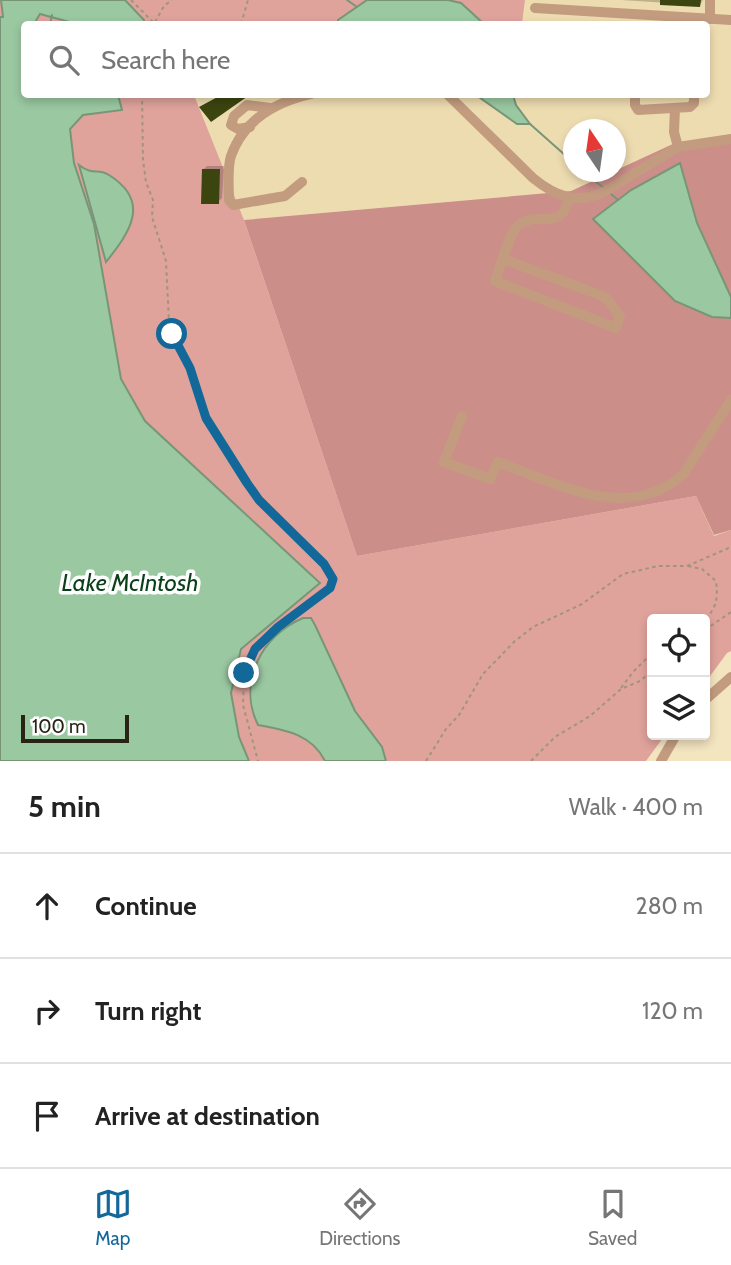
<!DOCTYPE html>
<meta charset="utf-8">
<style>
body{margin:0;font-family:Cabin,sans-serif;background:#f2f2f2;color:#222}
.controls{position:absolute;right:21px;bottom:21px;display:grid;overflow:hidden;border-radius:7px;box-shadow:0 4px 10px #0003}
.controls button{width:63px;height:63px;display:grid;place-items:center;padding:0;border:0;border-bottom:2px solid #e0e0e0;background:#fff;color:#222;font:35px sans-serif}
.compass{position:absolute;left:563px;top:119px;width:63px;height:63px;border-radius:50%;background:#fff;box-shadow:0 4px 10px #0003;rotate:347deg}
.scale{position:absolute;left:21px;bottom:18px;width:108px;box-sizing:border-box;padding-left:7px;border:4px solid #282315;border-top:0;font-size:19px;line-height:24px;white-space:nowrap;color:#282315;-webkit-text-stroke:5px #fff;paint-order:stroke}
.stop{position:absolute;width:21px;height:21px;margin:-16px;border:5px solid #126899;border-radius:50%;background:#fff}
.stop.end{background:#126899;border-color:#fff;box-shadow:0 2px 7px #0008}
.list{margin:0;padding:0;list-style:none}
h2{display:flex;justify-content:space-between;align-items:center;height:91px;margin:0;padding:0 28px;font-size:30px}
h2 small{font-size:23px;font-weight:400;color:#767676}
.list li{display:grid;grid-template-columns:46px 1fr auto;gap:21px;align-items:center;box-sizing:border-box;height:105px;padding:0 28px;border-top:2px solid #e0e0e0}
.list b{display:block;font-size:26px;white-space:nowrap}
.list em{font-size:23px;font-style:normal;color:#767676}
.icon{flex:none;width:38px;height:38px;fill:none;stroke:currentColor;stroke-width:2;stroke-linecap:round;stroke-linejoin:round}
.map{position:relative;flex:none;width:731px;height:761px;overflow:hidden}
.search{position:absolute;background:#fff;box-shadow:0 4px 10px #0003;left:21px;right:21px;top:21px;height:77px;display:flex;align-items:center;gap:18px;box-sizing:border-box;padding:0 24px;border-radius:7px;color:#767676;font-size:26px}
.sheet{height:406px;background:#fff}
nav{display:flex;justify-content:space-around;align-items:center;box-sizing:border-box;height:98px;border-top:2px solid #e0e0e0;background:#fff;font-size:19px;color:#767676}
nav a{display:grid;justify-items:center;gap:4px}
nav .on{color:#126899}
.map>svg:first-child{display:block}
</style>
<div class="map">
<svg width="731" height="761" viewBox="0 0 731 761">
<rect width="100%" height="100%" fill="#f4e5c1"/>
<path fill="#eedcb1" d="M525,0H731V137L675,143L616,171V130H574V172H614L571,191L244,220L194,95L706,94V24H522Z"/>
<g fill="#dfa39c">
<path d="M0,0H525L522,24H24L0,29Z"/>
<path d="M118,95H194L244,220L357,556L696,496L714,536L731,530V651L727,653L705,683V619H652V735H665L646,761H249L239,737L231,693L241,649L320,582L145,421L121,379L94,224L74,163L70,129L83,115L122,110Z"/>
</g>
<path fill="#cb8e88" d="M731,137V530L714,535L696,496L357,556L244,220L571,191L675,143Z"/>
<g fill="#9ac8a1" stroke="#789677" stroke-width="2">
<path d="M1,0H125L144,20L145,24H77L40,14L34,24H24V94L118,95L122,110L83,115L70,129L74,163L94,224L121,379L145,421L320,583L241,649L231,693L239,737L249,761H0V17H3Z"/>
<path d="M367,0H448L461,3L484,24H338V20Z"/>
<path d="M476,95H513L516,105L530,124H517Z"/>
<path d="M680,163L697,223L731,297V318L712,317L675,301L593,219L631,190Z"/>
<path d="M79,165C93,176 98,168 109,175C152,202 129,233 106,262Z"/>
<path d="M303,618H311L315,625L355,711L382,747L386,761H325C312,734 285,730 258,725C237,682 262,635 303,618Z"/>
</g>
<g fill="#0003">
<path d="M703,0L700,5L621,0Z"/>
<path d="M207,166H224L222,198L218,202L203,170Z"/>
</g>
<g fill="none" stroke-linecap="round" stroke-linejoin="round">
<g stroke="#789677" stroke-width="2">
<path d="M347,0L357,7"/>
<path d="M50,24L52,15"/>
<path d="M530,124L574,163"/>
<path d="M583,172L604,188"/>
<path d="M611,194L618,200"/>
</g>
</g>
<g fill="#3c4510">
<path d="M660,0H701L700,7L660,5Z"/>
<path d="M223,94H251L211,122L199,107Z"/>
<path d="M202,169H220L219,204H201Z"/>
</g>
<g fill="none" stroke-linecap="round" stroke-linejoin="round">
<g stroke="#a0957a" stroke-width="2" stroke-dasharray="3.5 3.5" stroke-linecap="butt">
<path d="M131,0L155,24"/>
<path d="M155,22L164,6L172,0"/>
<path d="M241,24L248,0"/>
<path d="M142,94L143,160L146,182L153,200L152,217L166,261L169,322L172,334L190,368L206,418L247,483L259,501L324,564L333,579L330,588L278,627L255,649L244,673L243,705L258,761"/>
<path d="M688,566L702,569L716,581C718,597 717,608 705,619"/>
<path d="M705,630L731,612"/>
<path d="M621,688L633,672L652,653"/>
<path d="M426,761L446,729L459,715L483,674L515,641L533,627L582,604L623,574L658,566H687L731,547"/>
<path d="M531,761L555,737L590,716L621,689L640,681L652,671"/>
</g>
<g stroke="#c39c80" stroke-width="10">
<path d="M535,8L731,20"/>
<path d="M710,19V0"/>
<path d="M447,94L533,178C555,196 577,205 604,192L678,147L731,139"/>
<path d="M635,94V105L638,110L690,107L694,103V94"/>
<path d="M675,108L674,132L678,147"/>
<path d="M250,127L238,129L231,125L234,116L247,105L270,108"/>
<path d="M302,182L285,196L233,205L229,200C229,187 227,168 231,156C244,119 276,102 311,94"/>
<path d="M503,259L600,295L606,298L620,316L616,328L495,281C500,268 509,232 520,224C540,210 561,233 569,198"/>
<path d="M462,416L444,462L490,479L498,462C556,483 630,525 684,473L731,400"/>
<path d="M705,700L731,677"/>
<path d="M661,761L676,735"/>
</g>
</g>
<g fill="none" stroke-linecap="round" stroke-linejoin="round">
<path stroke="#126899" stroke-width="9" d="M172,334L190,368L206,418L247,483L259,500L324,564L333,579L330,588L278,627L255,649L244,673"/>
</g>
<g text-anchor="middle" stroke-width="7" stroke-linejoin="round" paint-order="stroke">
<g font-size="24" font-style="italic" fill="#093f19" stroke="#fff">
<text x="130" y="591">Lake McIntosh</text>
</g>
</g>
</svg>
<div class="controls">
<button><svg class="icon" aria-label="locate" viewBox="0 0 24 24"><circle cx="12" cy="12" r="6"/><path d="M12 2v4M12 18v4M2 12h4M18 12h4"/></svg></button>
<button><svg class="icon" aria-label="layers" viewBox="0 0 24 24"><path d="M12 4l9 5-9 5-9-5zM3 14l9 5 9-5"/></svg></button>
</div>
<svg class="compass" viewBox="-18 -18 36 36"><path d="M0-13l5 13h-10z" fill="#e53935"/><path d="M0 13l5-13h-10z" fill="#767676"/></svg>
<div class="scale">100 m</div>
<div class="stop" style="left:172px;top:334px"></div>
<div class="stop end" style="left:244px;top:673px"></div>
<div class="search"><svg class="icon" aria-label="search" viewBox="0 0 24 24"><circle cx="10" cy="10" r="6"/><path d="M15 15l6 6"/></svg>Search here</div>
</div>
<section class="sheet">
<h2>5 min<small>Walk · 400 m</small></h2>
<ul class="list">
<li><svg class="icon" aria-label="ahead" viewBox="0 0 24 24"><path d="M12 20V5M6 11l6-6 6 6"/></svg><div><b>Continue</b></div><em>280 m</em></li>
<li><svg class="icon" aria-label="right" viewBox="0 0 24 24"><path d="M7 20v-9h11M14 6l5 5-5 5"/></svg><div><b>Turn right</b></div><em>120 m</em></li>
<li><svg class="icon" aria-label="arrive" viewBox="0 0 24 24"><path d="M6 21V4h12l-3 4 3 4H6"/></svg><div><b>Arrive at destination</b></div></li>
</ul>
</section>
<nav>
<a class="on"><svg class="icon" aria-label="map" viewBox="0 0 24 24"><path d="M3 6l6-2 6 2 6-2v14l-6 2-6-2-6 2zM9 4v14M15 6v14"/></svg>Map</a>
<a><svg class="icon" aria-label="directions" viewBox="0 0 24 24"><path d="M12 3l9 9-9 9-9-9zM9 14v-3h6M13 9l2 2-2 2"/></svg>Directions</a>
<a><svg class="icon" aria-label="saved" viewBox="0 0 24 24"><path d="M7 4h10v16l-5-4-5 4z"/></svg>Saved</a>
</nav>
